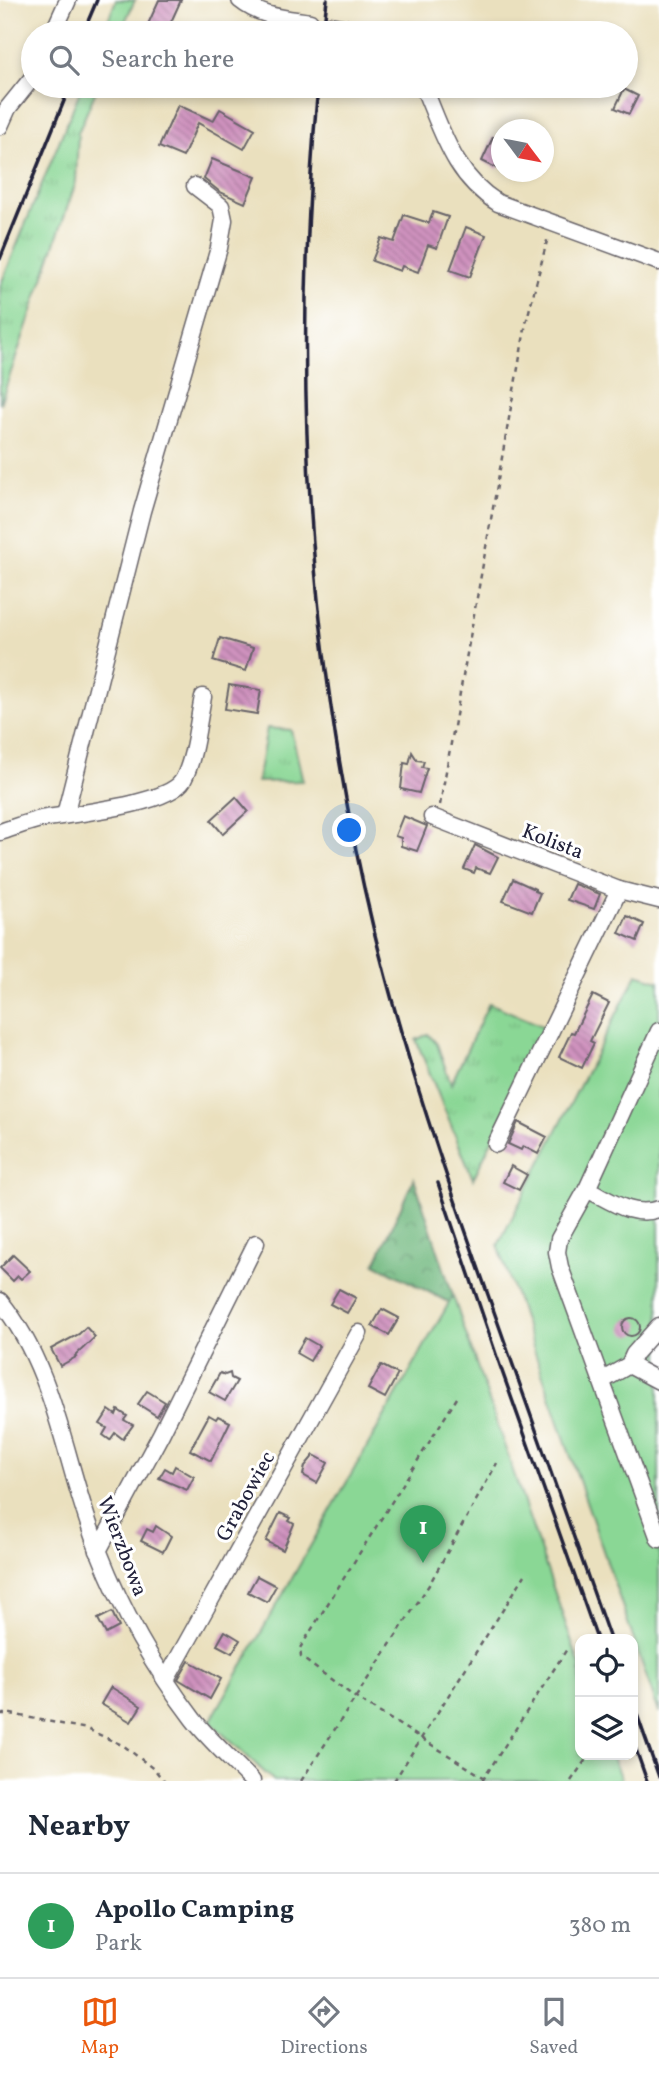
<!DOCTYPE html>
<style>
body{margin:0;font-family:Vollkorn,serif;background:#f6f6f7;color:#1f2937}
.controls{position:absolute;right:21px;bottom:21px;display:grid;overflow:hidden;border-radius:14px;box-shadow:0 4px 10px #0003}
.controls button{width:63px;height:63px;display:grid;place-items:center;padding:0;border:0;border-bottom:2px solid #e0e1e3;background:#fff;color:#1f2937;font:35px sans-serif}
.compass{position:absolute;left:491px;top:119px;width:63px;height:63px;border-radius:50%;background:#fff;box-shadow:0 4px 10px #0003;rotate:122deg}
.you{position:absolute;left:350px;top:831px;width:24px;height:24px;margin:-18px;border:5px solid #fff;border-radius:50%;background:#1a73e8;box-shadow:0 0 0 10px #1a73e833}
.badge{display:grid;place-items:center;width:46px;height:46px;border-radius:50%;background:#ea580c;color:#fff;font-size:23px;font-weight:700}
.pin{position:absolute;translate:-50% -58px;filter:drop-shadow(0 2px 4px #0008)}
.pin::after{content:'';position:absolute;top:37px;width:24px;height:21px;background:inherit;clip-path:polygon(0 0,100% 0,50% 100%)}
.list{margin:0;padding:0;list-style:none}
h2{display:flex;justify-content:space-between;align-items:center;height:91px;margin:0;padding:0 28px;font-size:30px}
h2 small{font-size:23px;font-weight:400;color:#747a83}
.list li{display:grid;grid-template-columns:46px 1fr auto;gap:21px;align-items:center;box-sizing:border-box;height:105px;padding:0 28px;border-top:2px solid #e0e1e3}
.list b{display:block;font-size:26px;white-space:nowrap}
.list p{margin:0;font-size:23px;white-space:nowrap;color:#747a83}
.list em{font-size:23px;font-style:normal;color:#747a83}
.icon{flex:none;width:38px;height:38px;fill:none;stroke:currentColor;stroke-width:2;stroke-linecap:round;stroke-linejoin:round}
.map{position:relative;flex:none;width:659px;height:1781px;overflow:hidden}
.search{position:absolute;background:#fff;box-shadow:0 4px 10px #0003;left:21px;right:21px;top:21px;height:77px;display:flex;align-items:center;gap:18px;box-sizing:border-box;padding:0 24px;border-radius:38px;color:#747a83;font-size:26px}
.sheet{height:196px;background:#fff}
nav{display:flex;justify-content:space-around;align-items:center;box-sizing:border-box;height:98px;border-top:2px solid #e0e1e3;background:#fff;font-size:19px;color:#747a83}
nav a{display:grid;justify-items:center;gap:4px}
nav .on{color:#ea580c}
.map>svg:first-child{display:block}
</style>
<div class="map">
<svg width="659" height="1781" viewBox="0 0 659 1781">
<defs>
<pattern id="grass-tufts" width="24" height="20" patternUnits="userSpaceOnUse" patternTransform="scale(1.75)"><rect width="24" height="20" fill="#8ad795"/><path d="M3 7l-1-3M5 7V3M7 7l1-3M15 17l-1-3M17 17v-4M19 17l1-3" fill="none" stroke="#77b881"/></pattern>
<pattern id="forest-crowns" width="20" height="18" patternUnits="userSpaceOnUse" patternTransform="scale(1.75)"><rect width="20" height="18" fill="#6fb87e"/><path d="M2 6a3 3 0 1 1 6 0M12 15a3 3 0 1 1 6 0" fill="none" stroke="#5b9568"/></pattern>
<pattern id="building-back-hatch" width="6" height="6" patternUnits="userSpaceOnUse" patternTransform="scale(1.75)"><rect width="6" height="6" fill="#cf92be"/><path d="M-1 5l2 2M0 0l6 6M5-1l2 2" fill="none" stroke="#a8779c"/></pattern>
</defs>
<rect width="100%" height="100%" fill="#fff"/>
<filter id="ink" filterUnits="userSpaceOnUse"><feTurbulence type="fractalNoise" baseFrequency=".0143" numOctaves="2"/><feDisplacementMap in="SourceGraphic" scale="14" xChannelSelector="R" yChannelSelector="G"/><feConvolveMatrix kernelMatrix="1 2 1 2 8 2 1 2 1" color-interpolation-filters="sRGB"/></filter>
<filter id="wash" filterUnits="userSpaceOnUse"><feTurbulence type="fractalNoise" baseFrequency=".00686" numOctaves="4" result="noise"/><feDisplacementMap in="SourceGraphic" scale="28" xChannelSelector="R" yChannelSelector="G"/><feGaussianBlur stdDeviation="1.57" result="paint"/><feColorMatrix in="noise" values="0 0 0 0 0 0 0 0 0 0 0 0 0 0 0 0 0 1.4 0 .05"/><feComposite in="paint" operator="in"/></filter>
<g filter="url(#wash)">
<rect width="100%" height="100%" fill="#eae0be"/>
<g fill="url(#grass-tufts)" stroke="#567c68" stroke-width="2">
<path d="M116,0H135L120,33H103Z"/>
<path d="M82,86H98L78,133L76,182L0,404V286Z"/>
<path d="M267,728L291,730L303,781L257,782Z"/>
<path d="M489,1003L547,1028L473,1179L416,1040L428,1034L437,1044L451,1084Z"/>
</g>
<path fill="url(#forest-crowns)" stroke="#486d5c" stroke-width="2" d="M414,1178L453,1296L450,1303L375,1264Z"/>
<g fill="#8ad795" stroke="#567c68" stroke-width="2">
<path d="M637,974L659,981V1713L498,1245Z"/>
<path d="M453,1296L580,1666V1755H611L622,1781H274L210,1722Z"/>
</g>
<g id="blocks">
<g fill="url(#building-back-hatch)">
<path d="M159,0H181L166,33H144Z"/>
<path d="M624,89L638,96L629,114L615,108Z"/>
<path d="M178,105L213,121L220,109L255,129L244,149L198,123L183,157L159,147Z"/>
<path d="M493,137L501,141V162L498,169L482,161Z"/>
<path d="M212,159L256,177L245,203L220,192L204,179Z"/>
<path d="M433,212L448,217L437,248L428,245L418,272L402,266L400,271L372,261L381,238L394,242L404,215L429,223Z"/>
<path d="M466,227L486,235L470,277L450,270Z"/>
<path d="M220,638L253,648L246,671L213,661Z"/>
<path d="M229,685L261,690L257,714L225,709Z"/>
<path d="M412,752L417,760L424,761L422,767L427,768L419,793L401,789L404,763L409,764Z"/>
<path d="M236,797L248,811L223,834L211,820Z"/>
<path d="M403,816L427,826L417,851L401,846V838L395,836Z"/>
<path d="M475,845L498,857L490,873L476,868L474,873L464,869Z"/>
<path d="M513,879L535,889V891L540,893L532,912L503,901Z"/>
<path d="M574,884L600,894L594,909L567,900Z"/>
<path d="M627,916L644,924L637,941L619,933Z"/>
<path d="M593,995L609,1003L590,1041L594,1043L582,1068L559,1057L571,1032L574,1033Z"/>
<path d="M518,1122L547,1137L538,1154L523,1146L521,1150L508,1144Z"/>
<path d="M511,1166L527,1175L519,1190L503,1182Z"/>
<path d="M13,1255L30,1271L21,1279L18,1276L13,1281L0,1268Z"/>
<path d="M339,1289L356,1298L347,1313L330,1304Z"/>
<path d="M382,1309L399,1318L389,1335L372,1326Z"/>
<circle cx="631" cy="1327" r="9"/>
<path d="M86,1327L95,1337L75,1356L76,1357L60,1366L51,1349L79,1334Z"/>
<path d="M305,1338L319,1346L310,1361L296,1353Z"/>
<path d="M381,1365L398,1374L385,1398L368,1389Z"/>
<path d="M220,1373L225,1375L230,1373L231,1378L237,1381L225,1401L209,1392Z"/>
<path d="M147,1391L165,1402L157,1416L138,1404Z"/>
<path d="M109,1410L116,1415L118,1410L127,1416L124,1420L133,1425L123,1439L115,1433L110,1440L103,1435L107,1428L100,1424Z"/>
<path d="M209,1415L216,1419L218,1416L230,1422L211,1461L190,1450Z"/>
<path d="M314,1455L328,1463L317,1483L303,1475L305,1466Z"/>
<path d="M175,1466L194,1477L187,1490L159,1478L165,1468L172,1472Z"/>
<path d="M280,1513L291,1518L289,1521L294,1524L283,1550L266,1541Z"/>
<path d="M156,1526L171,1536L163,1552L141,1541L147,1529L153,1532Z"/>
<path d="M257,1576L276,1586L267,1602L248,1592Z"/>
<path d="M112,1612L119,1627L106,1634L98,1619Z"/>
<path d="M225,1631L240,1640L232,1653L217,1645Z"/>
<path d="M189,1661L221,1679L210,1699L178,1680Z"/>
<path d="M111,1687L141,1706L131,1722L101,1704Z"/>
</g>
</g>
</g>
<g filter="url(#ink)">
<use href="#blocks" fill-opacity="0" stroke="#686469" stroke-width="2"/>
<g fill="none" stroke-linecap="round" stroke-linejoin="round">
<defs>
<g id="minor">
<path d="M240,0C261,17 284,18 310,22"/>
<path d="M330,25L376,33"/>
<path d="M53,33L68,0"/>
<path d="M423,86C443,132 453,175 498,203L659,262"/>
<path d="M0,126L8,108L33,77"/>
<path d="M65,815L142,511L219,248L224,220L221,206L195,186"/>
<path d="M432,817L619,890L659,900"/>
<path d="M0,832C13,828 27,822 41,819C70,814 169,805 183,780C195,758 198,721 203,697"/>
<path d="M659,1031L587,1189L559,1239L557,1252L560,1267L659,1539"/>
<path d="M496,1144L619,890"/>
<path d="M587,1189C611,1201 632,1218 659,1209"/>
<path d="M0,1301C58,1372 65,1469 99,1552C122,1611 155,1669 193,1719C210,1741 233,1761 252,1781"/>
<path d="M629,1365L659,1381"/>
<path d="M603,1380L629,1365L634,1354L659,1326"/>
<path d="M98,1551L161,1434L256,1243"/>
<path d="M166,1680L359,1333"/>
</g>
</defs>
<use href="#minor" stroke="#686469" stroke-width="19"/>
<g stroke="#686469" stroke-width="2.5" stroke-dasharray="5 5" stroke-linecap="butt">
<path d="M440,805L526,323L548,237"/>
<path d="M457,1398L300,1648L301,1657L356,1698L490,1781"/>
<path d="M0,1714H11L87,1729L124,1746L155,1770L164,1781"/>
<path d="M301,1781L429,1585L497,1463"/>
<path d="M394,1781L525,1575"/>
<path d="M482,1781L567,1649"/>
<path d="M571,1781L589,1755"/>
</g>
<use href="#minor" stroke="#fff" stroke-width="16"/>
<g stroke="#22223b" stroke-width="3.5">
<path d="M83,33L97,0"/>
<path d="M323,33L327,0"/>
<path d="M318,86C291,370 307,653 374,931C405,1058 448,1183 492,1306C531,1417 571,1528 610,1639"/>
<path d="M0,259L70,86"/>
<path d="M438,1183L497,1357L597,1639"/>
<path d="M633,1703L659,1777"/>
<path d="M633,1741L647,1781"/>
</g>
</g>
</g>
<g text-anchor="middle" stroke-width="6" stroke-linejoin="round" paint-order="stroke">
<g font-size="21" fill="#22223b" stroke="#fff">
<text transform="translate(553 841) rotate(21)" y="7">Kolista</text>
<text transform="translate(245 1496) rotate(-61)" y="7">Grabowiec</text>
<text transform="translate(123 1546) rotate(69)" y="7">Wierzbowa</text>
</g>
</g>
</svg>
<div class="controls">
<button><svg class="icon" aria-label="locate" viewBox="0 0 24 24"><circle cx="12" cy="12" r="6"/><path d="M12 2v4M12 18v4M2 12h4M18 12h4"/></svg></button>
<button><svg class="icon" aria-label="layers" viewBox="0 0 24 24"><path d="M12 4l9 5-9 5-9-5zM3 14l9 5 9-5"/></svg></button>
</div>
<svg class="compass" viewBox="-18 -18 36 36"><path d="M0-13l5 13h-10z" fill="#e53935"/><path d="M0 13l5-13h-10z" fill="#747a83"/></svg>
<div class="you"></div>
<div class="pin badge" style="left:423px;top:1563px;background:#2e9e5b">1</div>
<div class="search"><svg class="icon" aria-label="search" viewBox="0 0 24 24"><circle cx="10" cy="10" r="6"/><path d="M15 15l6 6"/></svg>Search here</div>
</div>
<section class="sheet">
<h2>Nearby<small></small></h2>
<ul class="list">
<li><span class="badge" style="background:#2e9e5b">1</span><div><b>Apollo Camping</b><p>Park</p></div><em>380 m</em></li>
</ul>
</section>
<nav>
<a class="on"><svg class="icon" aria-label="map" viewBox="0 0 24 24"><path d="M3 6l6-2 6 2 6-2v14l-6 2-6-2-6 2zM9 4v14M15 6v14"/></svg>Map</a>
<a><svg class="icon" aria-label="directions" viewBox="0 0 24 24"><path d="M12 3l9 9-9 9-9-9zM9 14v-3h6M13 9l2 2-2 2"/></svg>Directions</a>
<a><svg class="icon" aria-label="saved" viewBox="0 0 24 24"><path d="M7 4h10v16l-5-4-5 4z"/></svg>Saved</a>
</nav>
